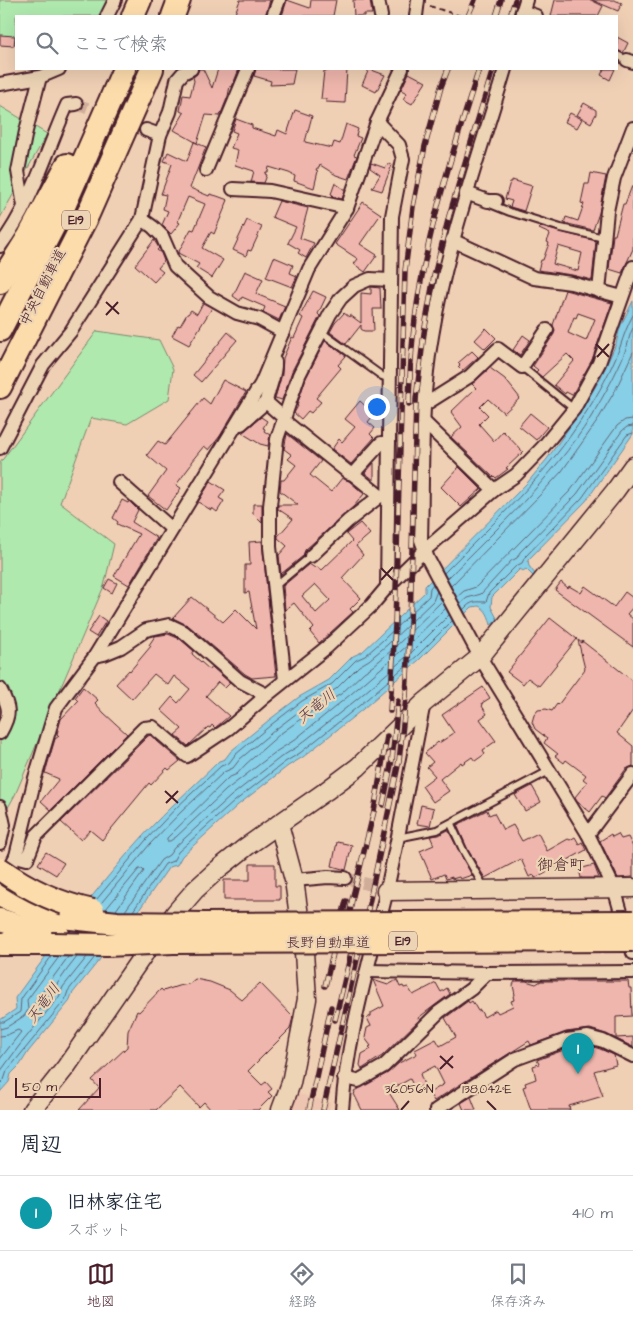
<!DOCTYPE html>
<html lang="ja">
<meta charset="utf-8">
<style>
body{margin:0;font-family:"Architects Daughter","Klee One",sans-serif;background:#f2f2f3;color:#1f2937}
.scale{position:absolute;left:15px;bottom:12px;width:86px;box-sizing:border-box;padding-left:5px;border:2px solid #4a1f2b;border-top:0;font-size:14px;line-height:18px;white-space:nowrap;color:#4a1f2b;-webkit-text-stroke:4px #edd4b5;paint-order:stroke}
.you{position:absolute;left:376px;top:406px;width:18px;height:18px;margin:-12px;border:4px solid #fff;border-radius:50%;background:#1a73e8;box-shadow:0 0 0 8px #1a73e833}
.badge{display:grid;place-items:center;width:32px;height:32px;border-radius:50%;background:#4a1f2b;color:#fff;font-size:16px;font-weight:700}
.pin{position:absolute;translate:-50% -41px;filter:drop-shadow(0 1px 2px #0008)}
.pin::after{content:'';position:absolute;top:26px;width:18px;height:15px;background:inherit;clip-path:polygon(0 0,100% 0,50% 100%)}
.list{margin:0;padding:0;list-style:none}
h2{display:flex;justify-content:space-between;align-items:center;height:65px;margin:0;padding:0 20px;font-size:21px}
h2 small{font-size:16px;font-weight:400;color:#747a83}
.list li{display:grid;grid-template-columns:32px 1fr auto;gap:15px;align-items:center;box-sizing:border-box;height:75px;padding:0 20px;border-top:1px solid #e0e1e3}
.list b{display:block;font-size:19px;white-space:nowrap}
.list p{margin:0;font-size:16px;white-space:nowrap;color:#747a83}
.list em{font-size:16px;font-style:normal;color:#747a83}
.icon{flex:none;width:28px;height:28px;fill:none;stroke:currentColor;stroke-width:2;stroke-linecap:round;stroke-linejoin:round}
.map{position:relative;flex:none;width:633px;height:1110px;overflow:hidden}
.search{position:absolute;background:#fff;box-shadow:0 5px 20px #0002;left:15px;right:15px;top:15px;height:55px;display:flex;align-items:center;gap:12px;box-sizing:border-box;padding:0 18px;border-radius:0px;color:#747a83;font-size:19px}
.sheet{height:140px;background:#fff}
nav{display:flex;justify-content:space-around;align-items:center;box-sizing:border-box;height:70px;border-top:1px solid #e0e1e3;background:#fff;font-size:14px;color:#747a83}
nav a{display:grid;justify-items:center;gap:2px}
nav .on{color:#4a1f2b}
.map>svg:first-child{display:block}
</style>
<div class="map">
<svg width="633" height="1110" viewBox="0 0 633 1110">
<rect width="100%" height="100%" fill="#f0d0b5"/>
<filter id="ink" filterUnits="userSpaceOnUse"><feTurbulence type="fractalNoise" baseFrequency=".02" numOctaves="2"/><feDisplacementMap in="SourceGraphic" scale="10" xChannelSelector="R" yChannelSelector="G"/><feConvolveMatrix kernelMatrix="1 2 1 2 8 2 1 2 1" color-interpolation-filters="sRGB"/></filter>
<g filter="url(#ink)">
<path fill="#edc5b0" d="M298,1094L331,1102L329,1110H292Z"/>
<g fill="#afe9ae" stroke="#7c846c">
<path d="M0,0H116L111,16H16V44L0,40Z"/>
<path d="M0,106L47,134L0,218Z"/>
<path d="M97,331L159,340L173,369L169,399L127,424L91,418L60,503L114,544L104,586L15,795L0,822V463Z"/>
</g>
<path fill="#86cfe7" stroke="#6e899c" d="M633,301V434L586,501L528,560L529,566L535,574L533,576L526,569L523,571L520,569L492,597L491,607L498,620L491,625C489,617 487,610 479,606L472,607L420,659L363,709L303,757L288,766L238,805L182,856L177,865L169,867L137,913L72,994L69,1002L28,1052L20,1065L11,1074L9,1082L0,1092V1020L16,1009L15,998C56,942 97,887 143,836C167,809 194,786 219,761L225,759L231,751L269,720L299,697L329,680L353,656L362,652L379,636L425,592V586L528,482L547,459L580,412L600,379L616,344L620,327Z"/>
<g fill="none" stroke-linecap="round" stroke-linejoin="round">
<g stroke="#626576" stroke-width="1">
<path d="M444,573C494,522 547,475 585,414C599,393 611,370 620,347C624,335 627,326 633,315"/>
<path d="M447,579C498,527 552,479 591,417C604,395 617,373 626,349C629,342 629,334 633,328"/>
<path d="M451,586L541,494L562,471L596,423L616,389L633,352"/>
<path d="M457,597L464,591L476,587L571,490L617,426L625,420L633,419"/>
<path d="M442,601L392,650L373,666L364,672L341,694L309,713L280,734L246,764L237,774L228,778L167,838V841H170L176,837L226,790L277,751L293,741L351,694L408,645L446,608"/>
<path d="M460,604L467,598L481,594L511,561L517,558L520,552L577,494L622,431L627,427L633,426"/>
<path d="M463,610C472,600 475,602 486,602L489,593L516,566L522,563L525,557L582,498L627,435L633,433"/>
<path d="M97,899L146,840L176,808L221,766L229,763L235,755L272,724L302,701L332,684L356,660L365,656L383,640L429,596L430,588L433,584"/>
<path d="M102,902L150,844L181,812L224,772L233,768L240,759L276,729L305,707L336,689L359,666L369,660L387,645L433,601L437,591"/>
<path d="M106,909L139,869H142L144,871L116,910"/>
<path d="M125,911L161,860L169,855L174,848L231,796L281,757L297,747L356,700L413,651L449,615"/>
<path d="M133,911L165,864L173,861L178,852L235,801L285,762L300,753L360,705L417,656L452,621"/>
<path d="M68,957L35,1002L36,1010H40C52,992 63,974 77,957"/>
<path d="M0,1022H4L20,1012L21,999L51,957"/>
<path d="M0,1029L7,1027L24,1016L28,1010L27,1000L59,957"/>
<path d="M0,1036L7,1035L18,1030L21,1032L0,1059"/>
<path d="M0,1072L19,1046L59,997L63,987L87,957"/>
<path d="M0,1084L4,1080L7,1071L65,1000L68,991L95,957"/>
</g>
</g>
<g fill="#efb6ad" stroke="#4a1f2b" fill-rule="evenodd">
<path d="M240,0H270L265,16H234Z"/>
<path d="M287,0L310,8L311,0H336L333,16H282Z"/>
<path d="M353,0H370L372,14H364V16H354Z"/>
<path d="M555,0H591L603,6L598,16H551Z"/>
<path d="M592,0H614L622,3L618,11Z"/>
<path d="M0,35L15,36L14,46L0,45Z"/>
<path d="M617,37L628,43L623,53L617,50Z"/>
<path d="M199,69H203L212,88L218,69H239L232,87L230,86L228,96L220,116L206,115L197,143L174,130L184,113L180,111L183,95L190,96L194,81L193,77L197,74Z"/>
<path d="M256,69H295L292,84L270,85L271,81L254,76Z"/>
<path d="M328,69H347L345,103L326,102V99H321L324,71H328Z"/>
<path d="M369,69L385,75L376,92L362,85Z"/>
<path d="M604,69H615L610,80L601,75Z"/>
<path d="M409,73L426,82L412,104L403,99L407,93L401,90Z"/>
<path d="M584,103L596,110V114L591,123L577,115Z"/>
<path d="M295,110L312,116L305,142L332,148L334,142L340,144L346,124L358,129L356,136L361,138L354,155L357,156L348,179L336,175L320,165L319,168H317L316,170L318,171L314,188L294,181L295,176L289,173L269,167L268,172H266L265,174L267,175L264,183L251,182L254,171L235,165L238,150L231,148L237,133L232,131L236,119L252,125V128L276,136L278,130L287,134Z"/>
<path d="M570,113L582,119L577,128L565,122Z"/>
<path d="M194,142L206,147L190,188L209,196L210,194L217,196L228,200L214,234L211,232L202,248L223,260L212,278L196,268L199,264L178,253L191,229L194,230L205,204L188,197L179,218L178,222L180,223L171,234L162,225L168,211L163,209L166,195L161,194L172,164L164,161L168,152L187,161Z"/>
<path d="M371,163L385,168L389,163L392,165L382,191L372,188L380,175L370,168Z"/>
<path d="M591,173L606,176L599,213L593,230L564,223L566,217L578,221L584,204L581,203L585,184H589Z"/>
<path d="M512,180L532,186L524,211L510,207L512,201L505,199L510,182H512Z"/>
<path d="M335,183L345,190L342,199L332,196L333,195L331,194Z"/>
<path d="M632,186H633V249L622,273L609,269L613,235H615L623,204H625Z"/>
<path d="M279,201L308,208L300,238L314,243L306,258L298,253L300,250L288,243L296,227L272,217Z"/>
<path d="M363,202L381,214L360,244L377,255L365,272L354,264L358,259L335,244Z"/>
<path d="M247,220L262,227L251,251L248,250L246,256L233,250Z"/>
<path d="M541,227L596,241L592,280L572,275L538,270L541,260H543L549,243L547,242L550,234L539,229ZM558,246L582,253L578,271L553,264Z"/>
<path d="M154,240L159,248L157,250L161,253L164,261L158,268L163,272L154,282L135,265Z"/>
<path d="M274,257L293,265L290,273L297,276L292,287L266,277Z"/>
<path d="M245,271L263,279L256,294L285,306L279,320L263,312L265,307L242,297L240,301L233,296Z"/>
<path d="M371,287L380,288L381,309H373L374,331H364L361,329V325L346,344L330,332L335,323L344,313L349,317L350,315L361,323V293L371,294Z"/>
<path d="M565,290L612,303L592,360L572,395L566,392L565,394L554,385L574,361L567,354L542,377L536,372L538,370L533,366L554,334L555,330L553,325ZM578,313L595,319L586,341L568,333L574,317L576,318Z"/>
<path d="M313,291L326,297L318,314L320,316L292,371L282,400L275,398L282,374L283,358L292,337L294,338L303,318L300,316Z"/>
<path d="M203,303L212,308L189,345L172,336L178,325L180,326L187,314H188L191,310L197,314Z"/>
<path d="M486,328L496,338L485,349L475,340Z"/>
<path d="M228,332L237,340L201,382L193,375Z"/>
<path d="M523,335L530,340L520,355L513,350Z"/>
<path d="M325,341L346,356L338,365L341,368L316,398L321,402L311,413L308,411L301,419L294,413L298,406L297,405L306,378Z"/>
<path d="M472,351L478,357L462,371L458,367L460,365L458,363Z"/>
<path d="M490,368L505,379L520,398L504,413L488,399L480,407L488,415L479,424L494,441L503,431L523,452L506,468L508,469L496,478L494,476L493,477L451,437L462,427L451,412L476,388L472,384Z"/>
<path d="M223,380L246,392L220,436L209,450L204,446L191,462V465L176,485L181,488L166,510L148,496L166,471L147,455L158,441L165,445L203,398L210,404Z"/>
<path d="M360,401L372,412V417L368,422L375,428L370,434L374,438L351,464L332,449L339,439L342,442L355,427L345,419Z"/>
<path d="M530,413L547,427L536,440L519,426Z"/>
<path d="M261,417L267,421L263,428L265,429L264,431L270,435L268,446L260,444L242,433Z"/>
<path d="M287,434L321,461L310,475L331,492L342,478L349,481L364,494L354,506L305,550L303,556L281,574L279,555L287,546L278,538V536L293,519L278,509V505H298L280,491L281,480H284L296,465L288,459L292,455L284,449Z"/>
<path d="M374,463V480L365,473Z"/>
<path d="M459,467L481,489L461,507L441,487Z"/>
<path d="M211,481L225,490L219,498L224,501L217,512L212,508L211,510L198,502Z"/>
<path d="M122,500L128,503L129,501L138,510L132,522L157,538L129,585L114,576L139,534L117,524L118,522L113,518Z"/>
<path d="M253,504H262V523L253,514Z"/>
<path d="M360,523L370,534L356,546L363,555L342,578L361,598L350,609L353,612L319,643L310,632L314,628L294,603L285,610L283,586L309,564L315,568L317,566L321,571L352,541L346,534ZM315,584L330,600L316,613L302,596Z"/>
<path d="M262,541L276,676L252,678L245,674L189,626L173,618L192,597L223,622L236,609L256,629L249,592L245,593V565H250L249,542Z"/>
<path d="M109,579L117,583L112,593L104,588Z"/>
<path d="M561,582L568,588L569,586L581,593L585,586L614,607L625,592L633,598V607L627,614L633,619V647L555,590Z"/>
<path d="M99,616L106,621L96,637L88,632Z"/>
<path d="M550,618L577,639L539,686L528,678L523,684L507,672Z"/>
<path d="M168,634L180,639L194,651L192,654L210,670L212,667L230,683L225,688L218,682L206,696L229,716L215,728L212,725L210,728L208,727L188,746L175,735L182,729L161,710L172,697L178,703L190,689L174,676L168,685L154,674L132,699L116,684L129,670L130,671L151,646L149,645L155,636Z"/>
<path d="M578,640L582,643V641L633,681V710L617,733L633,746V766L626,769L605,798L602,796L590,812L579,803L575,797L587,782L583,779L586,775L566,760L564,763L555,756L558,754L544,743L547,738L535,729L532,722L534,715L538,710L546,709L552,711L557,704L558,705L585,669Z"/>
<path d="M83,687L98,700L95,703L104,713L127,734L51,810L41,801L59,779L45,773L55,739L59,736L57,734L61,719L78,701L75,698Z"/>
<path d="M483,687L490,698L482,703L483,705L482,706L487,714L480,719L496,741L483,750L485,754L475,761L472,757L462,764L461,762L440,779L449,791L433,802L422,786L435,776L427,767L433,762L425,753L438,742L439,743L454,733L442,715Z"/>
<path d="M150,735L180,761L169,770L167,768L151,785L149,783L102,840L90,830L81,840L61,822L148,736Z"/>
<path d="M532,786L541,802L525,811L515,795Z"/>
<path d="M421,805L434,808L430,826L417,824Z"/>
<path d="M487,810L489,815L494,813L503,830L513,825L522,841L538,833L547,851L568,839L570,840L575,837L579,844L582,842L586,850L535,878L534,875L529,877L521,859L485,878L468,850L457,825Z"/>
<path d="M448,830L472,875L460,879L459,877L452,879V877L446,879L444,874L432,879L420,851L434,845L430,836L439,835Z"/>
<path d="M611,834L612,837L618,834L621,839L628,837L633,847V877L618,878L600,841Z"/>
<path d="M337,842L352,845L346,870L332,866Z"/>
<path d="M46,852L64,863L56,875L38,864Z"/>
<path d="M250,864H275V886H280V900H224V880H250Z"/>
<path d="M594,865L599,878H581L579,869Z"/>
<path d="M195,979L210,982L230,990L242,1000L260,983L293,1017L290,1029L248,1071L262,1085L266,1082L272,1089L268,1092L272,1096L258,1110H211L204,1102L199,1107L180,1087L156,1110H79L99,1088L92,1080L127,1047L128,1031L137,1011L139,1012L161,989L163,991L178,986L189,984Z"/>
<path d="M373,980L388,985L397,980L400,987L403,986L404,988L408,987L413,995L436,983L441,992L447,988L450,994L418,1018L419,1020L382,1056L362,1069L360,1065L362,1054L371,1049L369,1047L371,1046L365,1038L367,1028L371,1026L367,1018L371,1016V1013L384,1006Z"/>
<path d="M515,981H526L536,984L541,981H628L629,988H631L632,1016L616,1017V1038L633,1037V1047L606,1034L590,1029L566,1032L531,1045L529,1041L434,1101L429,1093L444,1084L435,1066L420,1074L424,1085L415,1089L410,1079L388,1091L400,1110H362L354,1094L355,1093L354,1091L388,1073L399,1063L417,1054L415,1050L436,1039L440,1046L456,1037L445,1018L468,1001L469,1003L472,1001L478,1011L480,1010L484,1017L496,1010L498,1013L513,1006L511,1001L514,1000L513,996L515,995L513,985Z"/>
<path d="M588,1045L600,1049L614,1055L616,1065L594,1071L603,1096L569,1106L570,1110H531L523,1087L526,1086L525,1083L536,1079L533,1066L539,1064L537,1060L569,1048Z"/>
<path d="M471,1097L476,1110H464L461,1103Z"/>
</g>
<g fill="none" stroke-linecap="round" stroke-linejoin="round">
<g stroke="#cfad99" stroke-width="12" stroke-dasharray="12 6" stroke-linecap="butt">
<path d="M76,104L146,130"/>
<path d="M345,878L378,887"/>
</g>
<defs>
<g id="lane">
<path d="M617,55L627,60"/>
<path d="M490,204L510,212L561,228L604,238"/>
<path d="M321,332L382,376L390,379"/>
<path d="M522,367L574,409"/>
<path d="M275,586L311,556"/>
<path d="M451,824L464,852L484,887"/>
<path d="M397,838L437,830L549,771"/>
</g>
<g id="street">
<path d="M378,0L381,16"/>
<path d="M522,11L536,16"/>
<path d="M107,16L115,0"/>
<path d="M273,16L279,0"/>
<path d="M416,16L418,0"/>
<path d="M521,16L526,0"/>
<path d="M627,60L633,62"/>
<path d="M505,69C479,157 447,244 432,336C420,403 423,472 421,540L428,559L480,657L588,834L614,888L633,953"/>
<path d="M0,84L40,77L59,69"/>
<path d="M377,122L399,145L403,159L392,216L387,587"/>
<path d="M146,130L160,135"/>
<path d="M206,170L248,69"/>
<path d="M233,189L270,191L347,208"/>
<path d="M466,193L488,201H496"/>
<path d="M24,206L18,171L26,131L40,77"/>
<path d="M142,219L153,227L162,236L175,266L209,297L237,313L259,319L283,332"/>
<path d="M452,240L534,278L571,283L622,297"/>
<path d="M0,246C32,204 46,152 67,105L76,104"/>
<path d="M599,291L607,211L614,178L633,128"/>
<path d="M266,402C268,389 276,376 275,362"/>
<path d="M424,405L470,376L498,349L522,367L547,330"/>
<path d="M283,420L349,473L353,474"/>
<path d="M424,422L494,490"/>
<path d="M241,424L266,402L284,418"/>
<path d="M0,448L43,365L71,331L142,219L160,135L170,112L177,80L183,73L191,69"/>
<path d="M119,482L172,529"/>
<path d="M388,496H380L353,474L381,443H389"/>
<path d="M311,556L348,521L380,496"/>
<path d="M95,656L104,654L121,647L146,630L169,625L184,632L240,681L267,695L327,647L371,606L387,587L425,550L494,490L516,475L543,447L574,409L599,363L633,267"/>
<path d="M285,680L270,547V506L277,439L299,375L330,314L341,298L354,286L370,279L390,280"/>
<path d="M0,689C10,708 11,714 0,733"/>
<path d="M0,807L4,825L0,843"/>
<path d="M588,834L633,774"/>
<path d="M16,856L27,859L36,836L144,728L153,727L187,756L229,728L267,695"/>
<path d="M294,880L328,877L345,878"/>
<path d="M0,887L16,856L35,778L56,708L95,656L261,384L309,269L347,208L377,122L402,69"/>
<path d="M367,971L487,973L633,972"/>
<path d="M344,1078L358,1081L384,1066L439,1012L471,989L487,973"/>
<path d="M342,1110C347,1037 369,965 386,894C400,831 411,767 424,703"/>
<path d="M436,1110L515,1059L567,1040L588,1037L603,1041L633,1056"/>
</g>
<g id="secondary">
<path d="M279,824L294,880L304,952L307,999L291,1083L281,1110"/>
<path d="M386,891L633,888"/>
<path d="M32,1110L66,1067L144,954L176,912L195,890L217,870L246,847L326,791L358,767L424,703L480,657L615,491L633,466"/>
</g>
<g id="highway">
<path d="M133,16L140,0"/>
<path d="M173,16L179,0"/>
<path d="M0,282L29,236L67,165"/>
<path d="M0,330L64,206L124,69"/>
<path d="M0,387L88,214L152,69"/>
<path d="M0,896L30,907L71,918"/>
<path d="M0,920L30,929L58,934"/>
<path d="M0,944H51"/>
</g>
</defs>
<use href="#lane" stroke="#4a1f2b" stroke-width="10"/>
<use href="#street" stroke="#4a1f2b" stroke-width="16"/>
<use href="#secondary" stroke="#4a1f2b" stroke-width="21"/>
<use href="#highway" stroke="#4a1f2b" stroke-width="26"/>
<path stroke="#4a1f2b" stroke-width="2" stroke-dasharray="5 4" stroke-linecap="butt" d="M430,6L460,16"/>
<use href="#lane" stroke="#edd4b5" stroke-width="6"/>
<use href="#street" stroke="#edd4b5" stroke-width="12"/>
<use href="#secondary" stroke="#edd4b5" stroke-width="18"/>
<use href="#highway" stroke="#fddcac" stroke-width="22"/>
<defs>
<g id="rail">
<path d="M468,16L475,0"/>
<path d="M496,16L501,0"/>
<path d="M510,16L515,0"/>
<path d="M409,404C410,360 414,314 423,271C436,202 458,136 479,69"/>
<path d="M390,711L395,624L405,271L413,207L425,146L441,87L448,69"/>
<path d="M383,805L392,760L398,701"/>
<path d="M343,951L352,900L374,811L387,736"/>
<path d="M325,986L346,901"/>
<path d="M335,1020L359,920"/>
<path d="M309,1110L331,1007"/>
<path d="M323,1110L361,942L399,761L406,697L410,624L416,399L424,333L434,276L449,216L493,69"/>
</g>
</defs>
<use href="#rail" stroke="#4a1f2b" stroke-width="5.5"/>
<use href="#rail" stroke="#edd4b5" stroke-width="4" stroke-dasharray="11" stroke-linecap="butt"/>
<defs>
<g id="highway-bridge">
<path d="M0,869C28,889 59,904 93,911"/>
<path d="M71,918L117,923L205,924L633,922"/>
<path d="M51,944L106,945L173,942L633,940"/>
</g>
</defs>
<use href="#highway-bridge" stroke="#4a1f2b" stroke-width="26" stroke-linecap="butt"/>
<use href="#highway-bridge" stroke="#fddcac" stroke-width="22"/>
</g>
</g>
<path fill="none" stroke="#4a1f2b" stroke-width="2" d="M106,302L119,314M106,315L118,302M596,344L609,357M597,357L609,344M381,568L393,580M381,580L393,567M165,791L178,803M166,803L178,791M440,1056L453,1068M440,1069L453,1056M487,1101L496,1110M401,1110L409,1101"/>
<g text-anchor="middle" stroke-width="4.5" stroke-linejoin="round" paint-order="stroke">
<g fill="#edd4b5" stroke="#7b5554" stroke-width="1">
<rect x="62" y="210.5" width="28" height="19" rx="4"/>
<rect x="389" y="931.5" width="28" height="19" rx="4"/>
</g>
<g font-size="12" font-weight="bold" fill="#4a1f2b">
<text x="76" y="224">E19</text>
<text x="403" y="945">E19</text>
</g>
<g font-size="14" fill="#4a1f2b" stroke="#edd4b5">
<text transform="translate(42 287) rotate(-63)" y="5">中央自動車道</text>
<text x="328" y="947">長野自動車道</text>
</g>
<g font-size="15" font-style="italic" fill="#533947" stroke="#edd4b5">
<text transform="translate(316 706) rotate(-39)" y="5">天竜川</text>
<text transform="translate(43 1003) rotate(-53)" y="5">天竜川</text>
</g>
<g font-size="16" fill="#4a1f2b" stroke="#edd4b5">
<text x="561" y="870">御倉町</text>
</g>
</g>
<g font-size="12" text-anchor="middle" fill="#4a1f2b" stroke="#edd4b5" stroke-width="4.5" stroke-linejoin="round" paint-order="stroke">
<text x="409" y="1093">36.056°N</text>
<text x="487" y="1093">138.042°E</text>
</g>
</svg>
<div class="scale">50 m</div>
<div class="you"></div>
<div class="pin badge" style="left:578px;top:1074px;background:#0f9aa8">1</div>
<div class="search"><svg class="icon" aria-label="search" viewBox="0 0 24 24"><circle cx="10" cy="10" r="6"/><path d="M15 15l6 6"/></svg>ここで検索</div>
</div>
<section class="sheet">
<h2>周辺<small></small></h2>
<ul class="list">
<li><span class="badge" style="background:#0f9aa8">1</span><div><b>旧林家住宅</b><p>スポット</p></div><em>410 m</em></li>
</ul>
</section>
<nav>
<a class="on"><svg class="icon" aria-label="map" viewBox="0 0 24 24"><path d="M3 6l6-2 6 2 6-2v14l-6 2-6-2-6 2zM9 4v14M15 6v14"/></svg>地図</a>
<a><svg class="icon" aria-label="directions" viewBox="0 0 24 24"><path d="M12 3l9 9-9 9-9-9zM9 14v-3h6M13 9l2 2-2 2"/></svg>経路</a>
<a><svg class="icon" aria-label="saved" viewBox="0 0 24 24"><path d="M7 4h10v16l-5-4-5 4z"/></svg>保存済み</a>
</nav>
